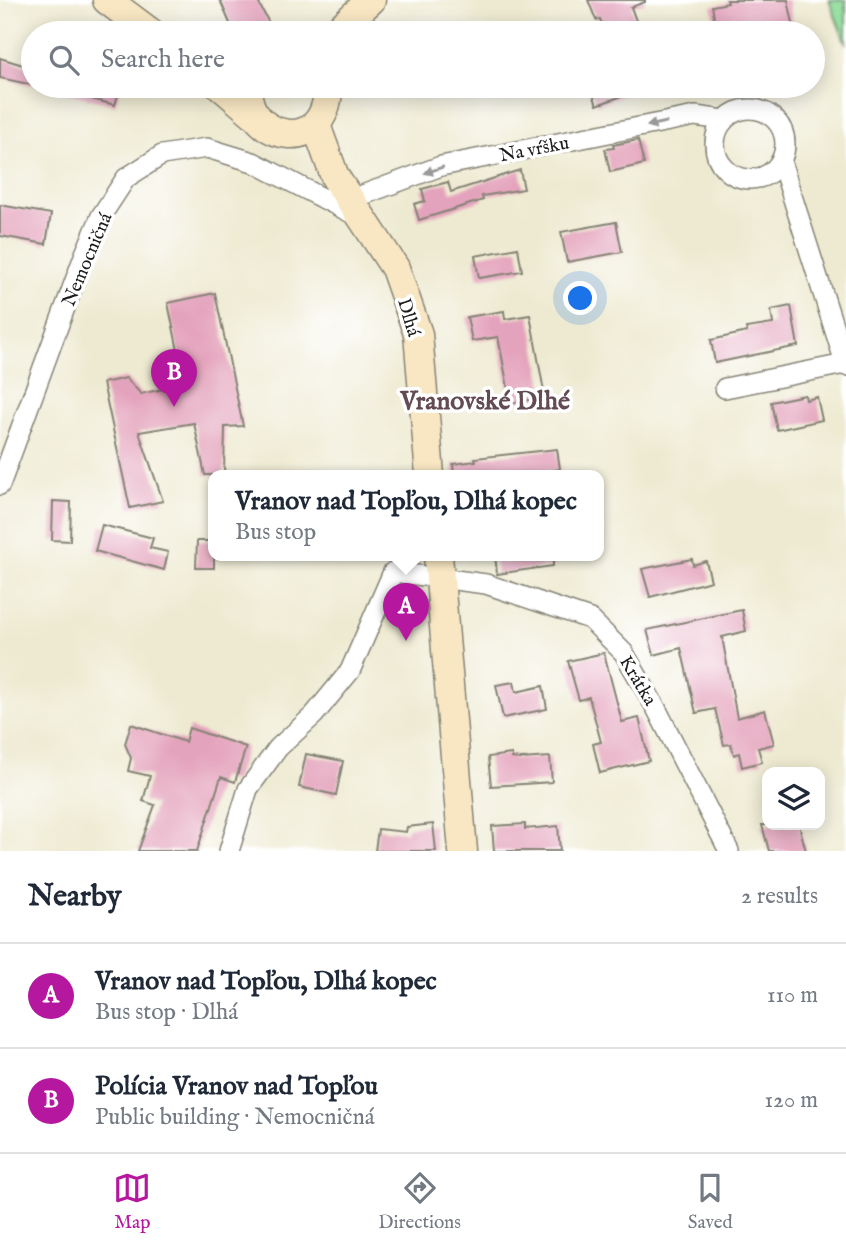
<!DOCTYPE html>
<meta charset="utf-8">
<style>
body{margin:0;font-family:"IM FELL English",serif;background:#f6f6f7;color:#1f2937}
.controls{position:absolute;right:21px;bottom:21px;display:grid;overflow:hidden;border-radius:14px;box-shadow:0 4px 18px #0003}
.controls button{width:63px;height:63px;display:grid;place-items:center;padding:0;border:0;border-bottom:2px solid #e0e1e3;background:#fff;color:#1f2937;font:35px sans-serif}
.you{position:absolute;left:581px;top:299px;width:24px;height:24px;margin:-18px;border:5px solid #fff;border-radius:50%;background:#1a73e8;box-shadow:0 0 0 10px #1a73e833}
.badge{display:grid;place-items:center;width:46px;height:46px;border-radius:50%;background:#b5179e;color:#fff;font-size:23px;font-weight:700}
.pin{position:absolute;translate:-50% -58px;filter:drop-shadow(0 2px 4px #0008)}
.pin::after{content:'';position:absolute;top:37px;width:24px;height:21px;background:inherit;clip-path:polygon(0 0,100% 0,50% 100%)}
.popup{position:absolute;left:208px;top:470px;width:396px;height:91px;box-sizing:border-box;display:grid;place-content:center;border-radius:14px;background:#fff;filter:drop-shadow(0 2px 5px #0005);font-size:23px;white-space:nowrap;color:#747a83}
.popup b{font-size:26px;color:#1f2937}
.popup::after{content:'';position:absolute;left:50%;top:100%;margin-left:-14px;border:14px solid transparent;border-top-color:#fff}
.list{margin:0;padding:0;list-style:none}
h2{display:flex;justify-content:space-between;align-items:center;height:91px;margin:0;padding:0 28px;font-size:30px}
h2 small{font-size:23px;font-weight:400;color:#747a83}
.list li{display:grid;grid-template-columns:46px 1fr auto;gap:21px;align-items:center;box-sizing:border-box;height:105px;padding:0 28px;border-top:2px solid #e0e1e3}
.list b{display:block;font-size:26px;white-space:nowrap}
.list p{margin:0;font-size:23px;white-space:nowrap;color:#747a83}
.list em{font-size:23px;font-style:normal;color:#747a83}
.icon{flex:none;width:38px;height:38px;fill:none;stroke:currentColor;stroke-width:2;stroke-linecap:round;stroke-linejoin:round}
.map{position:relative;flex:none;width:846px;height:851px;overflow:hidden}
.search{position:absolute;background:#fff;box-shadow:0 4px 18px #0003;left:21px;right:21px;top:21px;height:77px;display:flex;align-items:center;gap:18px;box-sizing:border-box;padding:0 24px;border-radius:38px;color:#747a83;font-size:26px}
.sheet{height:301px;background:#fff}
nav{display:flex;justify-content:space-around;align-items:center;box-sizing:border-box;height:98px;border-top:2px solid #e0e1e3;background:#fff;font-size:19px;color:#747a83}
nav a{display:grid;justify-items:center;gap:4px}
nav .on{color:#b5179e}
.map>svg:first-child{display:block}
</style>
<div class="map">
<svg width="846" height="851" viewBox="0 0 846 851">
<defs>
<pattern id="cemetery-stones" width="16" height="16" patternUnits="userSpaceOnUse" patternTransform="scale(1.75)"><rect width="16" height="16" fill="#8fdc9a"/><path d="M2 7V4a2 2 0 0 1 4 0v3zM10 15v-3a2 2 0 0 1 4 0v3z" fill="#7bbc84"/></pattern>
</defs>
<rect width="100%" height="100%" fill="#fff"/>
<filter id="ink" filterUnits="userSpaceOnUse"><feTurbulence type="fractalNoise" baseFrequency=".0143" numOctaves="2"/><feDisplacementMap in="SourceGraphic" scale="14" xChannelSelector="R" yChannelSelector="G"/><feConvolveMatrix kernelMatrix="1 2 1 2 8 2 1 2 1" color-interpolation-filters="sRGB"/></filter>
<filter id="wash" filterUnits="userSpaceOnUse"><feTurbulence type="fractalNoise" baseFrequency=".00686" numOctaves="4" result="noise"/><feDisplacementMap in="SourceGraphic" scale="28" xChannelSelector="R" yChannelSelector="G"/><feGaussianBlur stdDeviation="1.57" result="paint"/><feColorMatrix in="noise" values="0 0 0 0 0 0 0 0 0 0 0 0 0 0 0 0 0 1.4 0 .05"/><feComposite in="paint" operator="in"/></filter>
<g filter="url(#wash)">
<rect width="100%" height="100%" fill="#eeead1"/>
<path fill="url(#cemetery-stones)" stroke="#567c5b" stroke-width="2" d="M829,0H846V44Z"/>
<g id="blocks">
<g fill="#e4a3bc">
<path d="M220,0H257L269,23L247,33H234Z"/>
<path d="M588,0H645V2L631,7L639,29L627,33H606L600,19L596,20Z"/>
<path d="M727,0H788L795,33H717L712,6L728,3Z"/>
<path d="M0,58L33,68V85L0,78Z"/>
<path d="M65,86H121L115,105L64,92Z"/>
<path d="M590,86H645V88L597,105Z"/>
<path d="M638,140L644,164L610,172L605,149L614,148L613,145Z"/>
<path d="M520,170L524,189L482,196L483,200L419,220L414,204L425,201L422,189L448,182L451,192Z"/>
<path d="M0,205L51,214L46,244L0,236Z"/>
<path d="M616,222L622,252L567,262L561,232Z"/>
<path d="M518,248L522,271L479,278L475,256Z"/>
<path d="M215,293L243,426L225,427L224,475H205L194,423L139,432L163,501L130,508L103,383L126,378L141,394L185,384L168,303Z"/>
<path d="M791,306L798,346L715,363L711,340L747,332L746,328L773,324L771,310Z"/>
<path d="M504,311L505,319L530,315L545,397L511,403L498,337L472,341L467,317Z"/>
<path d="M805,395L806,400L817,397L822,420L777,430L771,402Z"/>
<path d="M557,449L560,469L524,475H454L453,464L476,461L475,458Z"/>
<path d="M53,501L71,502L70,541L52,540Z"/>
<path d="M102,525L153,538L150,548L168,552L164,570L95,551Z"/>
<path d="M197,541H214V568H196Z"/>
<path d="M495,555H553V566L497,574Z"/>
<path d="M692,559L693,565L706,561L711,581L650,597L642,569Z"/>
<path d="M742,610L746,631L722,637L737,718L765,710L774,744L758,748L762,762L742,767L739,753L734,755L731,744L724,745L715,709L696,713L681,648L654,655L647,630Z"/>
<path d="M604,653L622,722L639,718L649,761L600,773L593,744L601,742L589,697L579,700L568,661Z"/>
<path d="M514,682L516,692L543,686L547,709L503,718L496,685Z"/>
<path d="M131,724L185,742L189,728L246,747L235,782L221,777L197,851H138L155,805L143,801L150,776L128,771L131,758L125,744Z"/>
<path d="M306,754L343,761L336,795L299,787Z"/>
<path d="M512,754V758L521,759L550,757L552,782L491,786L488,757Z"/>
<path d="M433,824L436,851H375L378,829L406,832L407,827Z"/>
<path d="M525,824V829L558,826L560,851H494L492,826Z"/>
<path d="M762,825H799L806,851H769Z"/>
</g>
</g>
</g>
<g filter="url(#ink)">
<use href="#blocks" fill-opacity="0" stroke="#858376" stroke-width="2"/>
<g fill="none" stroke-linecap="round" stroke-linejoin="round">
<defs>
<g id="street">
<circle cx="750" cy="144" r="35"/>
<path d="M781,161L846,366"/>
<path d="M349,200L441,166L695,116L724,120"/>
<path d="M725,388L845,364"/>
<path d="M0,485L84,256L101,216L126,178L162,155L207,148L253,162L357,216"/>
<path d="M229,851L248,789L278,748L314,715L350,671L393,572L486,584L590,619L624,653L656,708L729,851"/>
</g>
<g id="secondary">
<path d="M107,0L151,33"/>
<path d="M329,33L338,30L371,0"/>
<path d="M221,86L256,116"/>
<path d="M248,86C242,138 328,161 328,86"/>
<path d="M316,125L335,177L395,268L418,334L430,475"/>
<path d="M438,555L463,851"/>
</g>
</defs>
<use href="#street" stroke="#858376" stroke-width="22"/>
<use href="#secondary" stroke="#858376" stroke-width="31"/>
<use href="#street" stroke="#fff" stroke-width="19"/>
<use href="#secondary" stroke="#f9e7c3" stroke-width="28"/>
</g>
<defs><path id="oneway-solid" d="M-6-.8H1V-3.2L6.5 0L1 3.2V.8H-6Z" transform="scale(1.75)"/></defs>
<g fill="#999">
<use href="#oneway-solid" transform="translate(657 124) rotate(169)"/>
<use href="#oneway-solid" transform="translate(434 170) rotate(161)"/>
</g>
</g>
<g text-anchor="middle" stroke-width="7" stroke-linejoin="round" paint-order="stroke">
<g font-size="19" fill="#1c1c1c" stroke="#fff">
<text transform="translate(534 148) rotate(-11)" y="7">Na vŕšku</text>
<text transform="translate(86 259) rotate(-67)" y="7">Nemocničná</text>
<text transform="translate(410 317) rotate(73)" y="7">Dlhá</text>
<text transform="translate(639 680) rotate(59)" y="7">Krátka</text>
</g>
<g font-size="26" font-weight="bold" fill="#624b54" stroke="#fff">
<text x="485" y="409">Vranovské Dlhé</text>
</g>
</g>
</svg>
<div class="controls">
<button><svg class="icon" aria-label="layers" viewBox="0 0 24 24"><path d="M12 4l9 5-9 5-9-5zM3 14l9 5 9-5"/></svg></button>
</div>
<div class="you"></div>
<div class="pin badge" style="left:406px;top:641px">A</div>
<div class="popup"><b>Vranov nad Topľou, Dlhá kopec</b>Bus stop</div>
<div class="pin badge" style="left:174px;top:407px">B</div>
<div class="search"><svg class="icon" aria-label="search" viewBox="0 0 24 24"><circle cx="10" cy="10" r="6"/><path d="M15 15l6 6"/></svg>Search here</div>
</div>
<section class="sheet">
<h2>Nearby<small>2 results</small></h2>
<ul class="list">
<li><span class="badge">A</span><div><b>Vranov nad Topľou, Dlhá kopec</b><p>Bus stop · Dlhá</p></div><em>110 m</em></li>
<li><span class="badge">B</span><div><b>Polícia Vranov nad Topľou</b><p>Public building · Nemocničná</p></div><em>120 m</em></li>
</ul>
</section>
<nav>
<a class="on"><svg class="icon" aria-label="map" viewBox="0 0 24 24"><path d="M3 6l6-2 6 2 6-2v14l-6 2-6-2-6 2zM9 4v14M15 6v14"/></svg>Map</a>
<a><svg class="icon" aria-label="directions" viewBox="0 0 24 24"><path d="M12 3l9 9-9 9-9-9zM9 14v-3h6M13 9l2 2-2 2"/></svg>Directions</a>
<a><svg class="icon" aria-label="saved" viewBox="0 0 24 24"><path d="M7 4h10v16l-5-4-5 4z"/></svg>Saved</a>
</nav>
